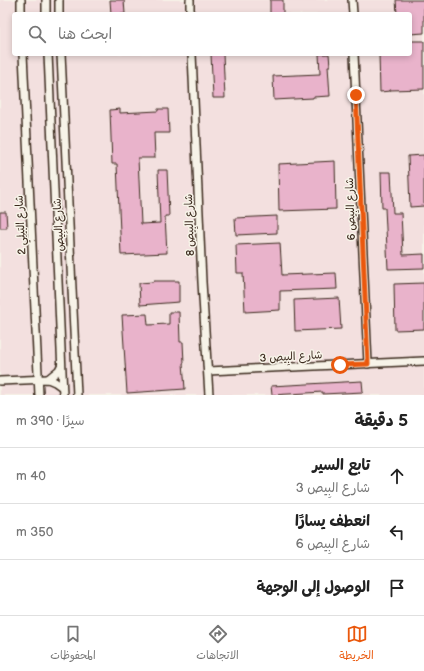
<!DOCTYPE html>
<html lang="ar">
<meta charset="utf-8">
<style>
body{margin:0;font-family:"Balsamiq Sans","Playpen Sans Arabic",sans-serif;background:#f2f2f2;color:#222;direction:rtl}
.stop{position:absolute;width:12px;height:12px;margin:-9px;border:3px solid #ea580c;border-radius:50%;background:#fff}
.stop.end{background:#ea580c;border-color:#fff;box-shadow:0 1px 4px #0008}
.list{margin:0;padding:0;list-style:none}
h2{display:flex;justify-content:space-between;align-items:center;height:52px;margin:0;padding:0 16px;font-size:17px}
h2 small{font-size:13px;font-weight:400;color:#767676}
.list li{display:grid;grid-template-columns:26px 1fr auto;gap:12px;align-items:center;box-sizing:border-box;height:56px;padding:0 16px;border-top:1px solid #e0e0e0}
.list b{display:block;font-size:15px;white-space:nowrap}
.list p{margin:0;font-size:13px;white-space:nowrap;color:#767676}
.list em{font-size:13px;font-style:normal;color:#767676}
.icon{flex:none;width:22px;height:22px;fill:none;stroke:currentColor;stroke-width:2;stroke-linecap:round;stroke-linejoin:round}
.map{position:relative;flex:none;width:424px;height:395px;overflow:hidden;direction:ltr}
.search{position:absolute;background:#fff;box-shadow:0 2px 6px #0003;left:12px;right:12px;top:12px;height:44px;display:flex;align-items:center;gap:10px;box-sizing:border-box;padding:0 14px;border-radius:4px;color:#767676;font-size:15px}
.sheet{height:220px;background:#fff}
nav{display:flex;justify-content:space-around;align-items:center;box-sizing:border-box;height:56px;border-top:1px solid #e0e0e0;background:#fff;font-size:11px;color:#767676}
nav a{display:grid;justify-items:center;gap:2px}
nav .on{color:#ea580c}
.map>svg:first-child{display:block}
</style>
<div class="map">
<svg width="424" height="395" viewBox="0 0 424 395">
<rect width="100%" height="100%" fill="#f7f3e8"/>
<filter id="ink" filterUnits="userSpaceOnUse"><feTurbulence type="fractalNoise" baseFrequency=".025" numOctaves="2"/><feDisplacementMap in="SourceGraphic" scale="8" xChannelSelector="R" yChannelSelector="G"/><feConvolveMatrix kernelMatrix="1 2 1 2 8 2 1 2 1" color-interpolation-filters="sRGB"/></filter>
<g filter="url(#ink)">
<path fill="#f3e0df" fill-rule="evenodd" d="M0,0H424V395H0ZM14,14H410V54H14Z"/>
<g fill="#e9b3cb" stroke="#3b2a1e">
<path d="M110,0H124L125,14H111Z"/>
<rect x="270" y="0" width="13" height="14"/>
<path d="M396,0H424V33L410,34V14H397Z"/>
<path d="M410,41H424V89L390,90V91L380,92L379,54H410Z"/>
<path d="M211,54H223L225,98H213Z"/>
<path d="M319,54H329L330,66H328L330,96L313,97V98L274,100L273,76L320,74Z"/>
<path d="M120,109V113L158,111V109H168L169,133H154L155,158H138L141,224L160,223L158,170H167L169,216H165L167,253L121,255L117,164H112L110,110Z"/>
<path d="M424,155V206L410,207L408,156Z"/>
<path d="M335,161L336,209L279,211L278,164Z"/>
<path d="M381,172H391L393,213H401L403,255L424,254V268L388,269L385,208H382Z"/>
<path d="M0,212H6L7,228H0Z"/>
<path d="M277,216V233L236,235L235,218Z"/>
<path d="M280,243L282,275L336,273L337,289L280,291V310L245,312L243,273H237L236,245Z"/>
<path d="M153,281H179V302L140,305L139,283L153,282Z"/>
<path d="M424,283V329L395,330L394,284Z"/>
<path d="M339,298L341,329L295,331L294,300Z"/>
<path d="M169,312H179L180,342H183L184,363H183L185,389L127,393L122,315L147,314L148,325L169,324Z"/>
<path d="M362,381L363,392L323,394V392L272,395L271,386Z"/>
</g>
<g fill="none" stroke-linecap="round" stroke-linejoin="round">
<defs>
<g id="minor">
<path d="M21,0V14"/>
<path d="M46,0V14"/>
<path d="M59,0V14"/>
<path d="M190,0V14"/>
<path d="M352,0L353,14"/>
<path d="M23,54L39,395"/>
<path d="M48,54L63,395"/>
<path d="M61,54L77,395"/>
<path d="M192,54L202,282L209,395"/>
<path d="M354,54L368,364"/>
<path d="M208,371L424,361"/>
<path d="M48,379L59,370L61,366"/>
<path d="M0,381L48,379L55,382L62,387"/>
</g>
</defs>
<use href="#minor" stroke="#3b2a1e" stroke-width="10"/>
<use href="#minor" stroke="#f7f3e8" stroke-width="7"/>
</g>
</g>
<g fill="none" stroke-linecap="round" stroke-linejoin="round" filter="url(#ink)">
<path stroke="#ea580c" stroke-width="5" d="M340,365L368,364L356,95"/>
</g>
<g text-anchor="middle" stroke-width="3" stroke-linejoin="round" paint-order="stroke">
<g font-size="11" fill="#3b2a1e" stroke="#f7f3e8">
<text transform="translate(350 209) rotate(-92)" y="4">شارع البِيص 6</text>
<text transform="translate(20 225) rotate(-93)" y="4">شارع البَيلِي 2</text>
<text transform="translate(58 225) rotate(-93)" y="4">شارع البِيص</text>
<text transform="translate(189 225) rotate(-92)" y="4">شارع البِيص 8</text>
<text transform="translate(291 356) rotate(-3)" y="4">شارع البِيص 3</text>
</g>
</g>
</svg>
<div class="stop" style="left:340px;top:365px"></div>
<div class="stop end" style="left:356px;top:95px"></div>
<div class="search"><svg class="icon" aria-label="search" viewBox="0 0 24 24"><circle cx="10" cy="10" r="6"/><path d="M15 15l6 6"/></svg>ابحث هنا</div>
</div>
<section class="sheet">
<h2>5 دقيقة<small>سيرًا · 390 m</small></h2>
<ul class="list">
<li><svg class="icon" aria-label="ahead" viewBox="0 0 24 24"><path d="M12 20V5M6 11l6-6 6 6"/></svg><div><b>تابع السير</b><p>شارع البِيص 3</p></div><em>40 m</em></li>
<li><svg class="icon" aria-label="left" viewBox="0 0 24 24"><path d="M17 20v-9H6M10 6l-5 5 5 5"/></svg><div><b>انعطف يسارًا</b><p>شارع البِيص 6</p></div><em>350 m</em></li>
<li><svg class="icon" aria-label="arrive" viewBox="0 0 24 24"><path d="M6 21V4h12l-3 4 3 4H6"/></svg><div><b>الوصول إلى الوجهة</b></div></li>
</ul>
</section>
<nav>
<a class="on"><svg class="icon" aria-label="map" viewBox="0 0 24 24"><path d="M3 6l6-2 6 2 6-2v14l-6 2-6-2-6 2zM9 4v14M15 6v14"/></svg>الخريطة</a>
<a><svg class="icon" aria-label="directions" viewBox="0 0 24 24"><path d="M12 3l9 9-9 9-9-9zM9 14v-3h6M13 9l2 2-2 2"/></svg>الاتجاهات</a>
<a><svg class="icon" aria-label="saved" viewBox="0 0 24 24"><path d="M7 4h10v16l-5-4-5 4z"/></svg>المحفوظات</a>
</nav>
